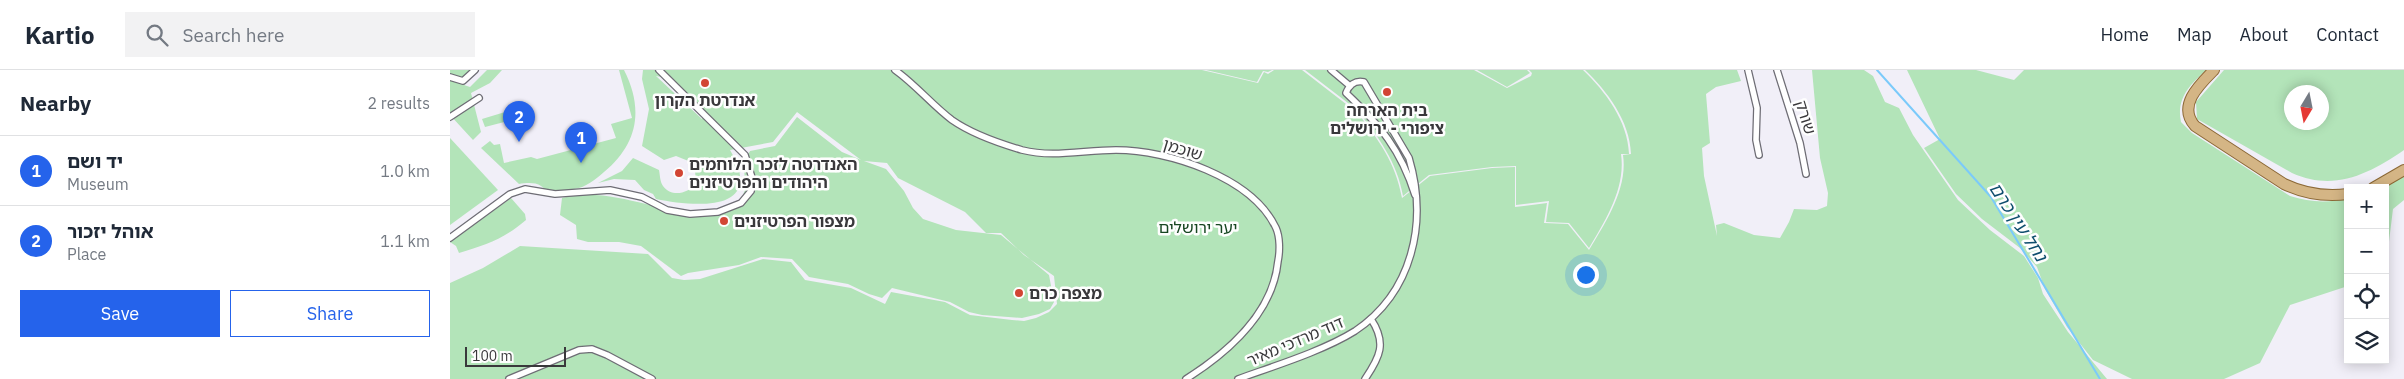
<!DOCTYPE html>
<meta charset="utf-8">
<style>
body{margin:0;font-family:"IBM Plex Sans","Noto Sans Hebrew",sans-serif;background:#f2f2f3;color:#1f2937}
.controls{position:absolute;right:15px;bottom:15px;display:grid;overflow:hidden;border-radius:0px;box-shadow:0 2px 12px #0003}
.controls button{width:45px;height:45px;display:grid;place-items:center;padding:0;border:0;border-bottom:1px solid #e0e1e3;background:#fff;color:#1f2937;font:25px sans-serif}
.compass{position:absolute;left:1834px;top:15px;width:45px;height:45px;border-radius:50%;background:#fff;box-shadow:0 2px 12px #0003;rotate:190deg}
.scale{position:absolute;left:15px;bottom:12px;width:101px;box-sizing:border-box;padding-left:5px;border:2px solid #39383b;border-top:0;font-size:14px;line-height:18px;white-space:nowrap;color:#39383b;-webkit-text-stroke:4px #fefefe;paint-order:stroke}
.you{position:absolute;left:1135px;top:204px;width:18px;height:18px;margin:-12px;border:4px solid #fff;border-radius:50%;background:#1a73e8;box-shadow:0 0 0 8px #1a73e833}
.badge{display:grid;place-items:center;width:32px;height:32px;border-radius:50%;background:#2563eb;color:#fff;font-size:16px;font-weight:700}
.pin{position:absolute;translate:-50% -41px;filter:drop-shadow(0 1px 2px #0008)}
.pin::after{content:'';position:absolute;top:26px;width:18px;height:15px;background:inherit;clip-path:polygon(0 0,100% 0,50% 100%)}
.list{margin:0;padding:0;list-style:none}
h2{display:flex;justify-content:space-between;align-items:center;height:65px;margin:0;padding:0 20px;font-size:21px}
h2 small{font-size:16px;font-weight:400;color:#747a83}
.list li{display:grid;grid-template-columns:32px 1fr auto;gap:15px;align-items:center;box-sizing:border-box;height:70px;padding:0 20px;border-top:1px solid #e0e1e3}
.list b{display:block;font-size:19px;white-space:nowrap}
.list p{margin:0;font-size:16px;white-space:nowrap;color:#747a83}
.list em{font-size:16px;font-style:normal;color:#747a83}
.actions{display:flex;gap:10px;padding:15px 20px}
.actions a{flex:1;padding:11px 0;border:1px solid #2563eb;border-radius:0px;text-align:center;font-size:18px;color:#2563eb}
.actions .main{background:#2563eb;color:#fff}
.icon{flex:none;width:28px;height:28px;fill:none;stroke:currentColor;stroke-width:2;stroke-linecap:round;stroke-linejoin:round}
.map{position:relative;flex:none;width:1954px;height:309px;overflow:hidden}
header{display:flex;align-items:center;gap:30px;box-sizing:border-box;height:70px;padding:0 25px;background:#fff;border-bottom:1px solid #e0e1e3}
header strong{font-size:24px}
nav{display:flex;gap:28px;margin-inline-start:auto;font-size:18px}
.search{width:350px;height:45px;background:#f2f2f3;display:flex;align-items:center;gap:12px;box-sizing:border-box;padding:0 18px;border-radius:0px;color:#747a83;font-size:19px}
main{display:flex}
aside{flex:1;background:#fff}
.map>svg:first-child{display:block}
</style>
<header>
<strong>Kartio</strong>
<div class="search"><svg class="icon" aria-label="search" viewBox="0 0 24 24"><circle cx="10" cy="10" r="6"/><path d="M15 15l6 6"/></svg>Search here</div>
<nav><a>Home</a><a>Map</a><a>About</a><a>Contact</a></nav>
</header>
<main>
<aside>
<h2>Nearby<small>2 results</small></h2>
<ul class="list">
<li><span class="badge">1</span><div><b>יד ושם</b><p>Museum</p></div><em>1.0 km</em></li>
<li><span class="badge">2</span><div><b>אוהל יזכור</b><p>Place</p></div><em>1.1 km</em></li>
</ul>
<div class="actions"><a class="main">Save</a><a>Share</a></div>
</aside>
<div class="map">
<svg width="1954" height="309" viewBox="0 0 1954 309">
<rect width="100%" height="100%" fill="#f1eff8"/>
<g fill="#b3e4b9" fill-rule="evenodd">
<path d="M0,0H29L14,15L20,17L37,0H52L40,13L21,23L31,62L23,70L0,45Z"/>
<path d="M169,0H174C194,39 188,74 154,102C146,109 135,118 124,119C116,120 106,122 97,120C92,119 96,119 91,116C85,112 76,113 69,114L31,78L40,71L44,75L50,74L54,93L81,87L87,89L166,68L161,54L182,48Z"/>
<path d="M193,0H752L808,13L814,2L818,4L824,0H852L896,34L900,41L907,42C929,71 945,91 952,128L980,106L1042,98L1065,97V137L1097,133L1094,153L1118,154L1139,180C1155,153 1178,119 1173,85L1181,84C1180,51 1157,21 1135,0H1287L1291,11L1266,17L1256,24L1260,73L1252,78L1254,106L1267,166L1266,155L1274,153L1304,165L1330,168L1339,152L1344,139L1367,140L1377,136L1378,123L1370,88L1362,0H1414L1423,6L1435,32L1449,38L1463,65L1508,130L1540,160L1574,186L1588,208L1593,224L1618,262L1657,309H0V213L33,198L70,176L198,184L222,208L234,210L250,209L313,189L341,192L355,210L401,218L435,234L441,222L495,232L520,245L562,250L574,251L586,248L599,242L607,234L604,206L574,185L551,163H536L515,142L448,108L437,93L414,91L436,99L454,121L463,138L473,149L506,160L551,165L599,205L604,232L600,239L589,244L572,248L532,245L519,242L500,232L442,218L432,228L419,224L398,214L359,207L342,189L311,187L289,195L238,203L231,206L191,176L169,172H138L127,169L126,155L110,145L112,128C171,112 231,160 288,137L295,120L294,91L300,81L325,76L347,47L392,82L411,90L347,42L323,72L280,80C317,143 245,137 206,129L203,124L194,120L185,110L164,109L148,113L172,101L183,88L209,100C210,105 210,112 213,116C222,128 238,123 246,114L245,100L241,92L226,86L214,90L192,76L199,39L192,9ZM206,6L211,7L253,44L252,49Z"/>
<path d="M756,0H822L818,2L813,1L807,12Z"/>
<path d="M855,0H1024L1057,18L1081,6L1082,3L1079,0H1133C1155,21 1178,51 1179,84H1171C1176,118 1155,151 1139,178L1119,153L1096,152L1099,131L1066,135V96L1042,97L979,105L953,126C947,92 929,68 908,41L901,40L898,33Z"/>
<path d="M1027,0H1077L1080,3L1057,17Z"/>
<path d="M1457,0H1526L1564,10L1574,0H1756C1740,15 1726,28 1731,52L1742,63L1840,126C1860,132 1879,134 1898,127V216L1840,235L1810,293L1774,309H1682L1643,290L1617,257L1595,219L1587,197L1570,178L1532,149L1506,124L1474,78L1490,69Z"/>
<path d="M1774,0H1954V80C1919,104 1884,122 1842,103L1747,49L1746,32ZM1842,22H1872V52H1842Z"/>
<path d="M68,38L73,47L35,57L32,49Z"/>
<path d="M0,68L48,120L0,155Z"/>
<path d="M1954,106V130L1943,139L1935,204V118H1924Z"/>
<path d="M61,128L75,144L76,150C54,169 36,175 9,183L6,176L0,172Z"/>
</g>
<g fill="none" stroke-linecap="round" stroke-linejoin="round">
<path stroke="#7bcafa" stroke-width="2" d="M1427,0L1541,127L1650,309"/>
<defs>
<g id="street">
<path d="M445,0C466,15 482,35 502,50C522,64 548,73 572,80C603,88 634,80 666,80C718,80 802,107 826,158C830,167 830,181 828,191C823,243 777,283 736,309"/>
<path d="M881,0L900,16"/>
<path d="M1298,0L1307,38L1306,70L1309,85"/>
<path d="M1327,0L1350,73L1356,104"/>
<path d="M0,7L13,11L25,0"/>
<path d="M0,47L29,28"/>
<path d="M0,168L60,124L75,119L105,124L160,120L192,127L217,140L240,144L268,142L291,133L301,121L303,111L295,85L209,0"/>
<path d="M59,309L129,280L142,279L157,285L202,309"/>
<path d="M788,309C824,296 873,281 905,261C963,222 978,152 959,88L914,12C905,10 899,15 896,23C930,55 951,80 965,125"/>
<path d="M915,309C930,287 937,273 921,249"/>
</g>
<g id="primary">
<path d="M1764,0C1749,15 1727,36 1745,56L1834,114C1855,124 1875,127 1898,124"/>
<path d="M1923,118L1954,100"/>
</g>
</defs>
<use href="#street" stroke="#6e6d75" stroke-width="8"/>
<use href="#primary" stroke="#8c6936" stroke-width="12"/>
<use href="#street" stroke="#fff" stroke-width="5.5"/>
<use href="#primary" stroke="#d4b585" stroke-width="10"/>
</g>
<g fill="#d24534" stroke="#fefefe" stroke-width="2">
<circle cx="255" cy="13" r="5"/>
<circle cx="937" cy="22" r="5"/>
<circle cx="229" cy="103" r="5"/>
<circle cx="274" cy="151" r="5"/>
<circle cx="569" cy="223" r="5"/>
</g>
<g text-anchor="middle" stroke-width="5" stroke-linejoin="round" paint-order="stroke">
<g font-size="16" font-weight="bold" fill="#39383b" stroke="#fefefe" text-anchor="start">
<text x="255" y="36" text-anchor="middle">אנדרטת הקרון</text>
<text x="937" y="46" text-anchor="middle">בית הארחה<tspan x="937" dy="18">ציפורי - ירושלים</tspan></text>
<text x="239" y="100">האנדרטה לזכר הלוחמים<tspan x="239" dy="18">היהודים והפרטיזנים</tspan></text>
<text x="284" y="157">מצפור הפרטיזנים</text>
<text x="579" y="229">מצפה כרם</text>
</g>
<g font-size="16" fill="#39383b" stroke="#fefefe">
<text transform="translate(1356 47) rotate(73)" y="6">שורק</text>
<text transform="translate(733 79) rotate(17)" y="6">שוכמן</text>
<text transform="translate(845 271) rotate(-23)" y="6">דוד מרדכי מאיר</text>
</g>
<g font-size="16" fill="#174621" stroke="#fefefe">
<text x="748" y="163">יער ירושלים</text>
</g>
<g font-size="18" font-style="italic" fill="#0f4e6e" stroke="#fefefe">
<text transform="translate(1568 152) rotate(57)" y="6">נחל עין כרם</text>
</g>
</g>
</svg>
<div class="controls">
<button>+</button>
<button>−</button>
<button><svg class="icon" aria-label="locate" viewBox="0 0 24 24"><circle cx="12" cy="12" r="6"/><path d="M12 2v4M12 18v4M2 12h4M18 12h4"/></svg></button>
<button><svg class="icon" aria-label="layers" viewBox="0 0 24 24"><path d="M12 4l9 5-9 5-9-5zM3 14l9 5 9-5"/></svg></button>
</div>
<svg class="compass" viewBox="-18 -18 36 36"><path d="M0-13l5 13h-10z" fill="#e53935"/><path d="M0 13l5-13h-10z" fill="#747a83"/></svg>
<div class="scale">100 m</div>
<div class="you"></div>
<div class="pin badge" style="left:131px;top:93px">1</div>
<div class="pin badge" style="left:69px;top:72px">2</div>
</div>
</main>
